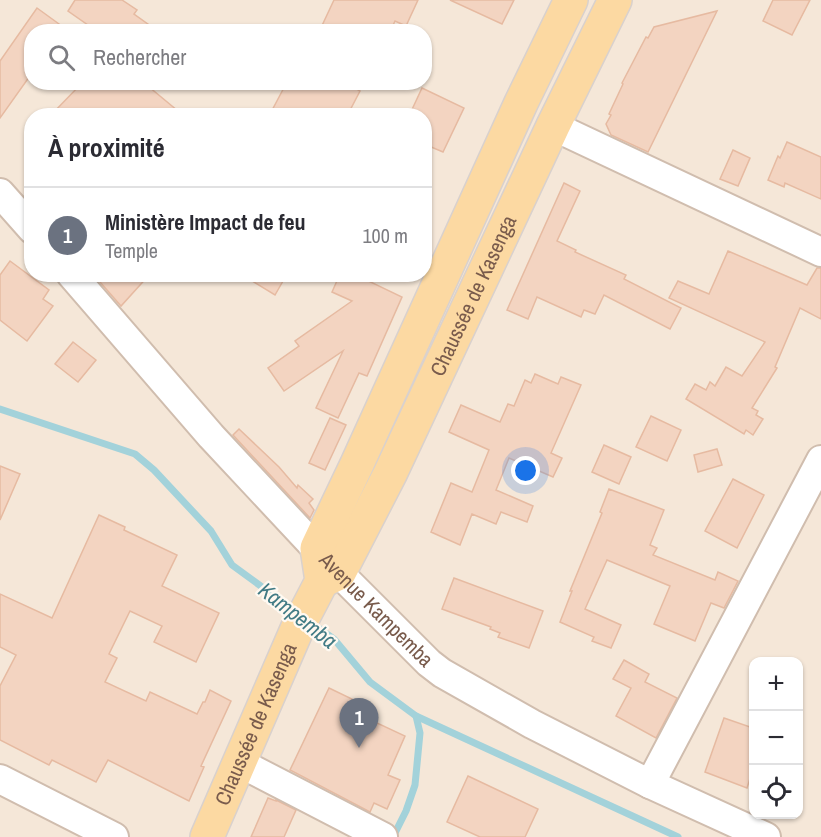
<!DOCTYPE html>
<html lang="fr">
<meta charset="utf-8">
<style>
body{margin:0;font-family:"Archivo Narrow",sans-serif;background:#f2f2f3;color:#2b2b33}
.controls{position:absolute;right:18px;bottom:18px;display:grid;overflow:hidden;border-radius:12px;box-shadow:0 2px 4px #0004}
.controls button{width:54px;height:54px;display:grid;place-items:center;padding:0;border:0;border-bottom:2px solid #e1e1e2;background:#fff;color:#2b2b33;font:30px sans-serif}
.you{position:absolute;left:526px;top:471px;width:21px;height:21px;margin:-15px;border:4px solid #fff;border-radius:50%;background:#1a73e8;box-shadow:0 0 0 9px #1a73e833}
.badge{display:grid;place-items:center;width:39px;height:39px;border-radius:50%;background:#e86d4e;color:#fff;font-size:20px;font-weight:700}
.pin{position:absolute;translate:-50% -50px;filter:drop-shadow(0 2px 3px #0008)}
.pin::after{content:'';position:absolute;top:32px;width:21px;height:18px;background:inherit;clip-path:polygon(0 0,100% 0,50% 100%)}
.list{margin:0;padding:0;list-style:none}
h2{display:flex;justify-content:space-between;align-items:center;height:78px;margin:0;padding:0 24px;font-size:26px}
h2 small{font-size:20px;font-weight:400;color:#7c7c81}
.list li{display:grid;grid-template-columns:39px 1fr auto;gap:18px;align-items:center;box-sizing:border-box;height:96px;padding:0 24px;border-top:2px solid #e1e1e2}
.list b{display:block;font-size:22px;white-space:nowrap}
.list p{margin:0;font-size:20px;white-space:nowrap;color:#7c7c81}
.list em{font-size:20px;font-style:normal;color:#7c7c81}
.icon{flex:none;width:33px;height:33px;fill:none;stroke:currentColor;stroke-width:2;stroke-linecap:round;stroke-linejoin:round}
.map{position:relative;flex:none;width:821px;height:837px;overflow:hidden}
.search{position:absolute;background:#fff;box-shadow:0 2px 4px #0004;left:24px;top:24px;width:408px;height:66px;display:flex;align-items:center;gap:15px;box-sizing:border-box;padding:0 21px;border-radius:24px;color:#7c7c81;font-size:22px}
.panel{position:absolute;background:#fff;box-shadow:0 2px 4px #0004;left:24px;top:108px;width:408px;height:174px;border-radius:24px}
.map>svg:first-child{display:block}
</style>
<div class="map">
<svg width="821" height="837" viewBox="0 0 821 837">
<rect width="100%" height="100%" fill="#fdf5ea"/>
<path fill="#f5e7d8" fill-rule="evenodd" d="M0,0H821V837H0ZM32,32H424V82H32ZM32,116H424V274H32ZM754,662H798V814H754Z"/>
<g fill="none" stroke-linecap="round" stroke-linejoin="round">
<g stroke="#a3d2da" stroke-width="7">
<path d="M0,409L135,454L154,470L211,531L232,565L295,611"/>
<path d="M309,621L334,639L370,682L416,716L678,837"/>
<path d="M393,837L406,811L415,785L420,733L416,716"/>
</g>
</g>
<g fill="#f3d4c1" stroke="#e6baa1" stroke-width="1.5">
<path d="M75,0H122L137,10L134,14L159,32H98L68,11Z"/>
<path d="M334,0H418L406,26L395,21L390,32H319Z"/>
<path d="M450,0H514L502,24Z"/>
<path d="M773,0H810L792,35L763,21Z"/>
<path d="M37,8L70,32H32V73L0,118V61Z"/>
<path d="M717,11L648,152L611,135L606,124L611,115L609,114L623,84L622,83L646,37L648,38L654,27Z"/>
<path d="M83,82H143L184,116H50Z"/>
<path d="M287,82H345L360,91L347,116H269Z"/>
<path d="M422,88L464,108L443,152L424,144V116H409Z"/>
<path d="M787,142L821,157V199L785,183L784,187L768,180L778,156L780,158Z"/>
<path d="M733,150L750,158L738,186L720,179Z"/>
<path d="M564,183L580,191L557,241L576,250L575,252L626,275L624,279L681,308L670,329L604,295L595,314L584,310L581,317L537,297L528,319L507,310Z"/>
<path d="M728,251L807,285L817,268H821V319L800,308L775,367L777,368L752,408L758,411L756,415L763,419L753,435L746,430L744,434L686,399L695,384L706,390L710,382L715,386L726,367L742,376L765,342L669,298L678,281L709,294Z"/>
<path d="M10,261L49,290L43,299L53,306L27,341L0,320V275Z"/>
<path d="M93,274H150L121,306Z"/>
<path d="M241,274H287L275,295Z"/>
<path d="M340,274H354L402,297L367,376L359,373L338,418L316,408L343,351L284,391L268,368L299,346L295,341L352,301L332,292Z"/>
<path d="M73,342L96,360L78,382L55,364Z"/>
<path d="M535,374L558,384L561,377L581,385L551,453L562,458L553,477L509,458L496,490L533,506L527,522L501,512L496,524L472,514L460,545L431,532L451,483L472,492L489,450L449,432L461,405L500,422L508,404L514,406L525,380L531,383Z"/>
<path d="M651,416L681,430L667,461L636,447Z"/>
<path d="M330,418L346,425L325,470L309,463Z"/>
<path d="M239,429L279,467L297,488L298,485L313,499L309,503L314,510L310,518L233,435Z"/>
<path d="M604,445L631,457L619,484L592,472Z"/>
<path d="M717,449L722,465L698,472L694,455Z"/>
<path d="M0,466L20,474L0,520Z"/>
<path d="M733,479L764,495L737,548L705,531Z"/>
<path d="M609,489L664,510L650,545L657,548L653,555L715,580L718,572L738,581L724,608L711,603L695,641L654,624L670,586L607,560L585,609L621,625L611,648L592,641L594,637L560,622L572,591H570L602,513L600,512Z"/>
<path d="M99,515L125,527L124,530L177,555L162,586L219,613L196,662L154,642L162,626L130,611L109,654L117,658L105,682L146,701L150,692L197,714L203,702H205L210,690L231,701L201,766L204,767L189,801L108,760L96,782L52,760L49,765L0,740V686L16,655L0,647V594L52,618Z"/>
<path d="M454,578L543,611L529,648L498,637L500,633L490,629L491,627L442,609Z"/>
<path d="M624,660L649,674L645,682L677,698L656,738L616,716L631,688L613,679Z"/>
<path d="M329,688L352,699L347,709L405,736L388,775L400,780L387,809L374,803L370,812L290,770Z"/>
<path d="M724,718L753,728V769L747,788L705,772Z"/>
<path d="M468,776L538,809L525,837H480L447,822Z"/>
<path d="M268,798L276,801V800L296,810L284,837H251Z"/>
</g>
<g fill="none" stroke-linecap="round" stroke-linejoin="round">
<defs>
<g id="minor">
<path d="M553,126L821,252"/>
<path d="M0,193L32,229"/>
<path id="s1" d="M71,274L211,436L339,573L429,663L442,673L532,724L650,784L766,837"/>
<path d="M240,763L383,837"/>
<path d="M0,779L114,837"/>
<path d="M650,784L821,460"/>
</g>
<g id="major">
<path id="s2" d="M322,581L339,573L390,474L553,126L615,0"/>
<path id="s3" d="M207,837L298,627L322,581L317,548L357,464L521,103L571,0"/>
</g>
</defs>
<use href="#minor" stroke="#d0bdae" stroke-width="32"/>
<use href="#major" stroke="#d9d1cd" stroke-width="36"/>
<use href="#minor" stroke="#fff" stroke-width="28"/>
<use href="#major" stroke="#fcd9a2" stroke-width="33"/>
</g>
<g text-anchor="middle" stroke-width="4.5" stroke-linejoin="round" paint-order="stroke">
<g font-size="21" fill="#795b4c" stroke="#fff9f1">
<text dy="7" stroke="none"><textPath href="#s2" startOffset="327">Chaussée de Kasenga</textPath></text>
<text dy="7" stroke="none"><textPath href="#s1" startOffset="454">Avenue Kampemba</textPath></text>
<text dy="7" stroke="none"><textPath href="#s3" startOffset="123">Chaussée de Kasenga</textPath></text>
</g>
<g font-size="22" font-style="italic" fill="#427b85" stroke="#fff9f1">
<text transform="translate(298 615) rotate(38)" y="8">Kampemba</text>
</g>
</g>
</svg>
<div class="controls">
<button>+</button>
<button>−</button>
<button><svg class="icon" aria-label="locate" viewBox="0 0 24 24"><circle cx="12" cy="12" r="6"/><path d="M12 2v4M12 18v4M2 12h4M18 12h4"/></svg></button>
</div>
<div class="you"></div>
<div class="pin badge" style="left:359px;top:748px;background:#6b7280">1</div>
<div class="search"><svg class="icon" aria-label="search" viewBox="0 0 24 24"><circle cx="10" cy="10" r="6"/><path d="M15 15l6 6"/></svg>Rechercher</div>
<section class="panel">
<h2>À proximité<small></small></h2>
<ul class="list">
<li><span class="badge" style="background:#6b7280">1</span><div><b>Ministère Impact de feu</b><p>Temple</p></div><em>100 m</em></li>
</ul>
</section>
</div>
